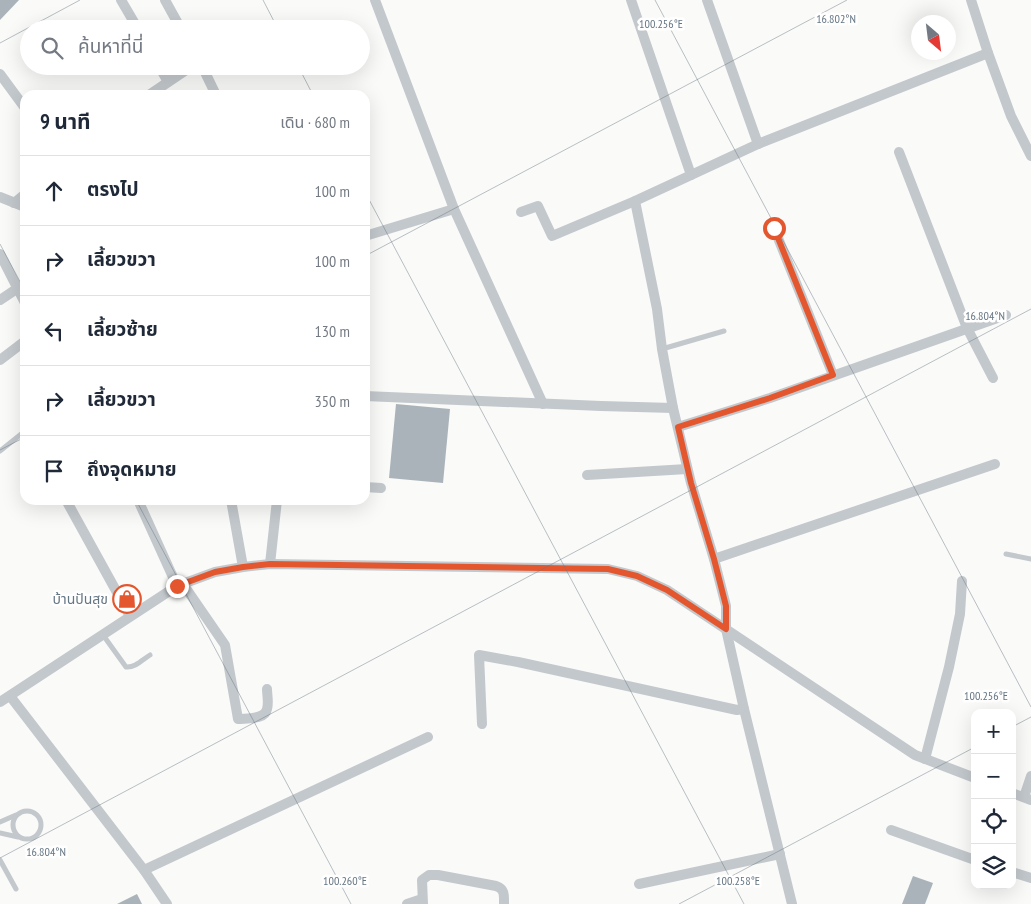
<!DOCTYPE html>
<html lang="th">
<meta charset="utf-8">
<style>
body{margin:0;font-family:"PT Sans Narrow","Noto Sans Thai",sans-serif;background:#f6f6f7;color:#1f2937}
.controls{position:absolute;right:15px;bottom:15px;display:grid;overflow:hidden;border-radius:10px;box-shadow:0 5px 20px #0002}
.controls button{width:45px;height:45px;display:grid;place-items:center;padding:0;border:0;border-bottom:1px solid #e0e1e3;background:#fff;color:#1f2937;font:25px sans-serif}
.compass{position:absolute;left:911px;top:15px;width:45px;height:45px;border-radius:50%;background:#fff;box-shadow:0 5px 20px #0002;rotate:152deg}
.stop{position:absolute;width:15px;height:15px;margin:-11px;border:4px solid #e4572e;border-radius:50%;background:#fff}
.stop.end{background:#e4572e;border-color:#fff;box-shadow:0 1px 5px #0008}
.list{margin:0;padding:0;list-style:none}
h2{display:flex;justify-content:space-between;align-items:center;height:65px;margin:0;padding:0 20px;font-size:21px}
h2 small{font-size:16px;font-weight:400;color:#747a83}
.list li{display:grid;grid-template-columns:32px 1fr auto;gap:15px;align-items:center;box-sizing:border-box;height:70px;padding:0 20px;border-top:1px solid #e0e1e3}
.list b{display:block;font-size:19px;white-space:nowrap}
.list em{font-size:16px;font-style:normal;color:#747a83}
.icon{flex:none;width:28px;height:28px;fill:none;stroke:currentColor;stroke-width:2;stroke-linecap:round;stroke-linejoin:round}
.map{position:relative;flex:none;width:1031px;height:904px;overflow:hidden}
.search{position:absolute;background:#fff;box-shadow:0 5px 20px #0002;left:20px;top:20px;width:350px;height:55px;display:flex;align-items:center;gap:12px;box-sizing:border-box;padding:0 18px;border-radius:28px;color:#747a83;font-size:19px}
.panel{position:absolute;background:#fff;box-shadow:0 5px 20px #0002;left:20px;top:90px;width:350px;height:415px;border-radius:15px}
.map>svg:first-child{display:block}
</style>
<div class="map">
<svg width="1031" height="904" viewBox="0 0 1031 904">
<rect width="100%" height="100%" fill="#fafaf8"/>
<g fill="#aab3b9">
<path d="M0,0H19L0,20Z"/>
<path d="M396,404L450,409L443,483L389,478Z"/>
<path d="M913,876L933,883L925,904H902Z"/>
<path d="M137,894L142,904H117Z"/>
</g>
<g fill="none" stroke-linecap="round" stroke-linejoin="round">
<g stroke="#c3c8cc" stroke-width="5">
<path d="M662,349L724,331"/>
<path d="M0,451L25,431"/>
<path d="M1006,554L1031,559"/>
<path d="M103,635L126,667C135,668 142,660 150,655"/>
<circle cx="27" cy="825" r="14"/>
<path d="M0,822L16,815"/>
<path d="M0,833L18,837"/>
<path d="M0,860L16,889"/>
</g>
<g stroke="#c3c8cc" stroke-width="10">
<path d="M121,0L138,29"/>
<path d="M165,0L181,29"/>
<path d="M375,0L454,209L543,404"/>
<path d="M631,0L691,175"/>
<path d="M707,0L758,144"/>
<path d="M971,0L988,53"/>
<path d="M159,66L168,82"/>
<path d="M202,66L216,95"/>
<path d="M0,74L25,108"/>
<path d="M149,95L192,66"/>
<path d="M899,152L967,328L993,378"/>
<path d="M0,197L25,207"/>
<path d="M14,203L25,194"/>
<path d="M521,212L538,206L552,236L635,201"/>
<path d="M774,228L833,375"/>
<path d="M365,236L454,209"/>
<path d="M0,254L25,303"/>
<path d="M0,300L18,288"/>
<path d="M0,360L25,341"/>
<path d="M365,396L601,406L673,408"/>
<path d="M678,427L770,398L1006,315"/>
<path d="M587,475L687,469"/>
<path d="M365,487L381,488"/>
<path d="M66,500L130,616"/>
<path d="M138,500L177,586"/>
<path d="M231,500L243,567"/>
<path d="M714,559L995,464"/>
<path d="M270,564L277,500"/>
<path d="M183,584L225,645L238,719C247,718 265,720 267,709C269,703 267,695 267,689"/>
<path d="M10,696L144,870L167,904"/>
<path d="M0,702L177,586L215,572L243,567L270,564L608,569L637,576L667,590L915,755L975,778"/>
<path d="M482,724L479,655L518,662L737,710L744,709"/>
<path d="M925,759L949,667L960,614L962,581"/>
<path d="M1012,793L1031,800"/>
<path d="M1024,797L1031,776"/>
<path d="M891,830L975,860"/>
<path d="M144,870L428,737"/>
<path d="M1012,872L1031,878"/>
<path d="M639,884L780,854"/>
<path d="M407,904L422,899"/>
<path d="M423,904L422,880L429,875H438L496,886C505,889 504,895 504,904"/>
<path d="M792,904L744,709L726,629V606L714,559L691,483L673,408L662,349L657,309L635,201L758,144L988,53L1011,116L1031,156"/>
</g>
</g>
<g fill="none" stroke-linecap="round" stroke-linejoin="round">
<path stroke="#e4572e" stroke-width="6" d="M177,586L215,572L243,567L270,564L608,569L637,576L667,590L726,629V606L714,559L691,483L678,427L770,398L833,375L774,228"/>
</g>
<path fill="none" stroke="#657683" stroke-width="1" stroke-opacity="0.45" d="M263,0L278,29M655,0L1031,707M0,43L80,0M298,66L313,95M365,192L744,904M0,244L25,291M365,256L847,0M0,450L25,437M136,500L351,904M1012,727L1031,717M0,858L1031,309M679,904L975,747"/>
<defs>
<symbol id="shop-ring" viewBox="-11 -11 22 22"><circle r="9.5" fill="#fff" stroke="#e4572e" stroke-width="1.5"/><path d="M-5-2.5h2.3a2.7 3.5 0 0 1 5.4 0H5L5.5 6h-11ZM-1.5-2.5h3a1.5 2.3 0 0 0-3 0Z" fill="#e4572e"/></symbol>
</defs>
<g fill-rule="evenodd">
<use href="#shop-ring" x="111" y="583" width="32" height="32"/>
</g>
<g text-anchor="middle" stroke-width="5" stroke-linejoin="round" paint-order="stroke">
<g font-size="14" fill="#657683" stroke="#fff" text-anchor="end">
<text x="108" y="604">บ้านปันสุข</text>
</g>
</g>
<g font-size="12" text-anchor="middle" fill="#657683" stroke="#fff" stroke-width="5" stroke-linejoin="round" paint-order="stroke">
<text x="836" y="23">16.802°N</text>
<text x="661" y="28">100.256°E</text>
<text x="985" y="320">16.804°N</text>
<text x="986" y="700">100.256°E</text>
<text x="46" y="856">16.804°N</text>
<text x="345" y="885">100.260°E</text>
<text x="738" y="885">100.258°E</text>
</g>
</svg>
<div class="controls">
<button>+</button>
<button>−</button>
<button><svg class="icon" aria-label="locate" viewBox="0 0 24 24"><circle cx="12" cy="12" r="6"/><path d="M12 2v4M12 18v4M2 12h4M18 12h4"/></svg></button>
<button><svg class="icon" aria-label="layers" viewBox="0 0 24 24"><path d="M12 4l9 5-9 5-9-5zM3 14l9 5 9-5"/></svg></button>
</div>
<svg class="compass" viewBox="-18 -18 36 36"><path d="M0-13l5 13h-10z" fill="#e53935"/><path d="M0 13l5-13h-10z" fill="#747a83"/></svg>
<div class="stop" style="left:774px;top:228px"></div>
<div class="stop end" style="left:177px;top:586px"></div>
<div class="search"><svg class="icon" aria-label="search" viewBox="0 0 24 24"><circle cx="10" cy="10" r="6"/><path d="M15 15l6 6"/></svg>ค้นหาที่นี่</div>
<section class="panel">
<h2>9 นาที<small>เดิน · 680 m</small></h2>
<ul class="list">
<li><svg class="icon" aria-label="ahead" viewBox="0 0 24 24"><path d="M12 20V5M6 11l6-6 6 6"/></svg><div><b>ตรงไป</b></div><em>100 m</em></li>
<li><svg class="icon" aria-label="right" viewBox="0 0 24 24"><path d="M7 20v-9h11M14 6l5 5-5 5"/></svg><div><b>เลี้ยวขวา</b></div><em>100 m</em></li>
<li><svg class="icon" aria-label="left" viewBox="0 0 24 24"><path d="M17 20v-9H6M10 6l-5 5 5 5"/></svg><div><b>เลี้ยวซ้าย</b></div><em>130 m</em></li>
<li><svg class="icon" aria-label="right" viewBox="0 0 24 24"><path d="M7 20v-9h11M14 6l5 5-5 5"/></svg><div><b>เลี้ยวขวา</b></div><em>350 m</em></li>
<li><svg class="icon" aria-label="arrive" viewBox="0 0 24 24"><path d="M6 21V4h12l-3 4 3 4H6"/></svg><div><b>ถึงจุดหมาย</b></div></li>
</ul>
</section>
</div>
